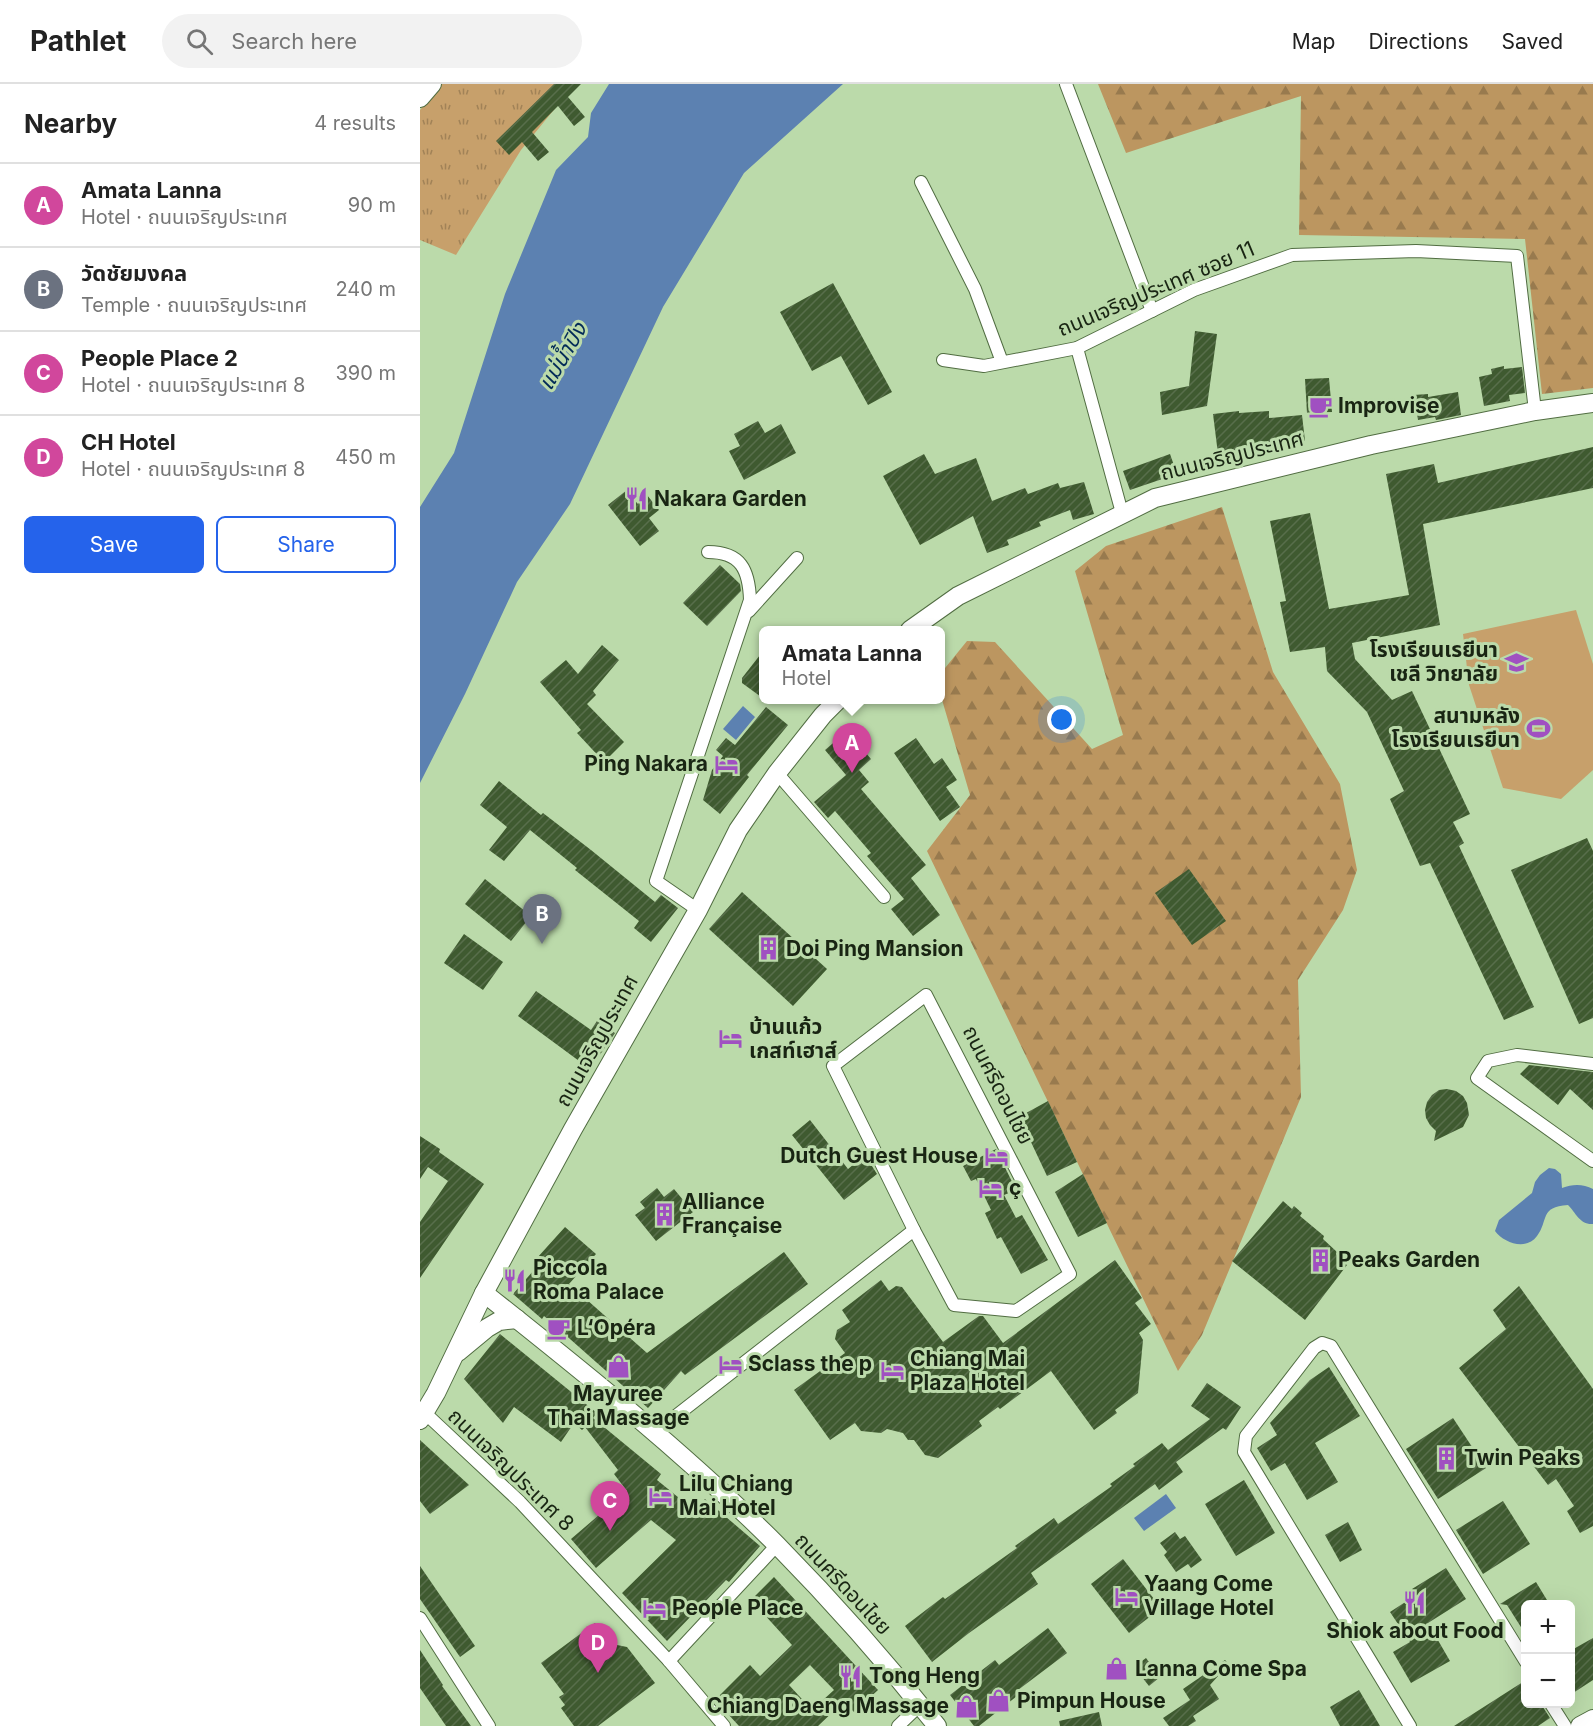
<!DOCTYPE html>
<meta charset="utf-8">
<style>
body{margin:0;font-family:Inter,"Noto Sans Thai",sans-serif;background:#f2f2f2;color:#222}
.controls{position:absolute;right:18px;bottom:18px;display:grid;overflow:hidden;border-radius:9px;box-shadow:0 6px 24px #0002}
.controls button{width:54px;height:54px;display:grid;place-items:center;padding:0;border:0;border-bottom:2px solid #e0e0e0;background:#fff;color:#222;font:30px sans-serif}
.you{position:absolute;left:642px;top:636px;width:21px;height:21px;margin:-15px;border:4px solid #fff;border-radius:50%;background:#1a73e8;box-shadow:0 0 0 9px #1a73e833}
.badge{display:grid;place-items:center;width:39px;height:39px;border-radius:50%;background:#2563eb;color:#fff;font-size:20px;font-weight:700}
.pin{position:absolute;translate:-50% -50px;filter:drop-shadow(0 2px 3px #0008)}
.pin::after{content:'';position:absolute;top:32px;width:21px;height:18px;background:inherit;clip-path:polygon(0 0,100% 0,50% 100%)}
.popup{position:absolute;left:339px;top:542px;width:186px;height:78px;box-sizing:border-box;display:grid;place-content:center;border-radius:9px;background:#fff;filter:drop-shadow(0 2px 4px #0005);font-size:20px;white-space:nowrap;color:#767676}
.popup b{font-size:22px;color:#222}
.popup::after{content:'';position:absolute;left:50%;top:100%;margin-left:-12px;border:12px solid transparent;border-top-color:#fff}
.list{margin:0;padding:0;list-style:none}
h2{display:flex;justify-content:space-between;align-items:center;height:78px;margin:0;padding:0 24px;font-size:26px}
h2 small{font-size:20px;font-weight:400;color:#767676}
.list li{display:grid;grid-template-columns:39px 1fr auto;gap:18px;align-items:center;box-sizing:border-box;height:84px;padding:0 24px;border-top:2px solid #e0e0e0}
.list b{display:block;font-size:22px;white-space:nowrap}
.list p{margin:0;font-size:20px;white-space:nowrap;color:#767676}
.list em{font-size:20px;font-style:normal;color:#767676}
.actions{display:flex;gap:12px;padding:18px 24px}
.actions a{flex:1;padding:14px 0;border:2px solid #2563eb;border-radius:9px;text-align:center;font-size:21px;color:#2563eb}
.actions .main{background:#2563eb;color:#fff}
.icon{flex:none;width:33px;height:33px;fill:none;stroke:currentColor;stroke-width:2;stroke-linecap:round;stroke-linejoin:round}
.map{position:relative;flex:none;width:1173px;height:1642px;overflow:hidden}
header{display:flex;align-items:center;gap:36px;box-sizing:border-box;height:84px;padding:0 30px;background:#fff;border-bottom:2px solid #e0e0e0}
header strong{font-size:28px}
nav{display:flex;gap:33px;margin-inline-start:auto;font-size:21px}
.search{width:420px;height:54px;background:#f2f2f2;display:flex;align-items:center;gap:15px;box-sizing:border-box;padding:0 21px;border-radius:33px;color:#767676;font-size:22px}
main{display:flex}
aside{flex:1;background:#fff}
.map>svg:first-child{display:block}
</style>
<header>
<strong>Pathlet</strong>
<div class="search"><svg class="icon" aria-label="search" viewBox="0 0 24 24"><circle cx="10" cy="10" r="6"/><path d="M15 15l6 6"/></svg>Search here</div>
<nav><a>Map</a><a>Directions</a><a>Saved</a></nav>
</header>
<main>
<aside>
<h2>Nearby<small>4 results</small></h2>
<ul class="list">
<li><span class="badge" style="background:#d1479c">A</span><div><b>Amata Lanna</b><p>Hotel · ถนนเจริญประเทศ</p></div><em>90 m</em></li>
<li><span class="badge" style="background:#6b7280">B</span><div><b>วัดชัยมงคล</b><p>Temple · ถนนเจริญประเทศ</p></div><em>240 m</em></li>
<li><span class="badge" style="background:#d1479c">C</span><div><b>People Place 2</b><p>Hotel · ถนนเจริญประเทศ 8</p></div><em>390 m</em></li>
<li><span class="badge" style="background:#d1479c">D</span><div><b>CH Hotel</b><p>Hotel · ถนนเจริญประเทศ 8</p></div><em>450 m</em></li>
</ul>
<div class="actions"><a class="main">Save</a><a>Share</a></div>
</aside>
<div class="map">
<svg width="1173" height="1642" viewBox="0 0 1173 1642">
<defs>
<pattern id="grass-tufts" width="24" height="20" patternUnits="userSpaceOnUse" patternTransform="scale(1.5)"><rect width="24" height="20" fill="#c7a06b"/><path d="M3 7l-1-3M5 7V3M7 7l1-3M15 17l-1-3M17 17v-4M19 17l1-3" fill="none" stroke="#a18257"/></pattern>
<pattern id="forest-firs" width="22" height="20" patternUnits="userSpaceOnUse" patternTransform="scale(1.5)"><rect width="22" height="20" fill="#bc9660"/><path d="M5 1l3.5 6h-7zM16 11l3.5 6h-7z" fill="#987a4e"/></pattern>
<pattern id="building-hatch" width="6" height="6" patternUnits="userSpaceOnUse" patternTransform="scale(1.5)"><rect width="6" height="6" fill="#3f5a30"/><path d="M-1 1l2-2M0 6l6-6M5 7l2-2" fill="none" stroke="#586e4b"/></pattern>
</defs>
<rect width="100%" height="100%" fill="#bbdaaa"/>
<path fill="url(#grass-tufts)" d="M22,0H155L101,66L36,171L0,156V26Z"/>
<g fill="url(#forest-firs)">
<path d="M678,0H1173V304L1122,310L1105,155L879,151L881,12L706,69Z"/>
<path d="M802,423L853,588L920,700L937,786L923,826L878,896L881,1013L782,1251L758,1287L507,767L550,711L520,609L521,589L547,557L575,558L672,665L703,651L655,487L686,462Z"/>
</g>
<path fill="#c7a06b" d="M1156,526L1173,580V686L1141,715L1083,704L1049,601L1043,550Z"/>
<g fill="#5c81b1">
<path d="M189,0H423L324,89L243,223L150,420L97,498L45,610L0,699V423L34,369L85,210L136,86L168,53L171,29Z"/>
<path d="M323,622L335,633L316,656L303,645Z"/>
<path d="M1129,1084L1135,1085L1141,1090L1142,1104C1153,1100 1163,1100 1173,1105V1140C1160,1141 1156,1129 1148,1121C1119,1123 1129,1136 1117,1152C1106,1167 1084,1159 1075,1147L1079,1136L1112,1109L1115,1098L1120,1091Z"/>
<path d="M746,1410L756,1424L724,1447L714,1434Z"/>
</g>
<g fill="url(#building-hatch)" fill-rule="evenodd">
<path d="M134,0H161L148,13L165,33L154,42L138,22L112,48L129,68L118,77L102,58L89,71L76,57Z"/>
<path d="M413,199L472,308L448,321L421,272L392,287L360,228Z"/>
<path d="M775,247L797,250L787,322L742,331L740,308L769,302Z"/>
<path d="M1084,282V285L1102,283L1105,309L1089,311L1090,317L1064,322L1059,293L1072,290L1071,285Z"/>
<path d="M909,294L912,328L887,329L885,295Z"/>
<path d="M1038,308L1041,331L1016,336L1015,333L998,336L994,311L1008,310V313Z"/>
<path d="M819,327V329L849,327V334L882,331L885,357L851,360L852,366L824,368L825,375L799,378L793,330Z"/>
<path d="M338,337L345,349L361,340L376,369L324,396L309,367L320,362L314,350Z"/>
<path d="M1173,363V404L1003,440L1020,541L932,559L935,575L972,616L992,607L1050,730L1033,738L1044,759L1039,762L1114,923L1084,936L1010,779L1000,782L970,715L984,707L947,628L907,587L905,563L870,568L860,518L866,517L850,437L890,429L909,525L989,511L966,390L1014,380L1018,399Z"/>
<path d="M504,370L515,390L556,374L572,417L605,404L608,410L638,399L640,404L664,398L674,430L653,436L650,426L619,438L621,442L587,456L589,461L567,469L553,432L500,461L463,392Z"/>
<path d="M750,370L757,390L710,406L703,387Z"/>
<path d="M207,406L217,419L227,411L239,426L229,434L239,447L220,462L188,421Z"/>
<path d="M300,481L320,500L321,507L287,542L263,519Z"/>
<path d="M182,561L199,576L173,607L176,611L167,620L204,658L184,678L157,649L161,646L120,598L146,576L158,590Z"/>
<path d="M344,566V615L322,599V594Z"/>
<path d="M346,623L368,641L327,691L329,693L300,730L283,716L292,686L303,672L296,666L306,654L315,661Z"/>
<path d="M427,647L451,675L439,686L449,698L441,705L506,781L491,794L520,831L493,852L471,825L484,815L447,772L451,769L415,727L408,734L394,718L426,691L405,666Z"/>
<path d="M496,654L514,680L522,674L537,696L526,703L540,723L520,737L474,669Z"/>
<path d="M79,697L121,731L123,729L171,766L235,818L241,811L258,824L231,858L214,844L219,837L155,786L157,784L110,746L84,777L69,766L87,743L60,721Z"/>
<path d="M1167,754L1173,767V934L1159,940L1091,786Z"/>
<path d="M769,785L806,837L772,861L735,809Z"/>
<path d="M65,795L111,832L91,857L45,820Z"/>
<path d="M322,808L407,885L373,922L289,845Z"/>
<path d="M44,850L83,878L63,906L24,879Z"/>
<path d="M116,907L171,946L177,937L195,949L170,985L98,932Z"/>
<path d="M1109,981L1173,988V1026L1150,1005L1138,1021L1100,990Z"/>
<path d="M1027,1005L1036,1007L1043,1012L1047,1019L1049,1031L1043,1043L1014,1057L1016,1047L1010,1041L1006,1034L1005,1026L1007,1018L1012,1011L1019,1006Z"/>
<path d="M628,1017L657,1078L627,1092L610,1056L597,1034Z"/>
<path d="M390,1036L428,1085L445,1071L457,1090L424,1116L372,1051Z"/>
<path d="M0,1052L20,1065L19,1068L64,1100L0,1194V1138L28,1097L8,1083L0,1095Z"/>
<path d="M576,1065L596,1106L584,1111L596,1134L602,1131L628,1176L601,1190L581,1153L577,1155L565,1129L571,1126L556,1095L551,1097L543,1082Z"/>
<path d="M663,1090L687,1139L658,1153L635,1108Z"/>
<path d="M237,1104L244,1113L254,1105L273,1128L236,1157L215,1131L225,1124L220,1118Z"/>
<path d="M863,1117L872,1125L874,1122L882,1129L880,1132L904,1152L903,1155L917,1168L916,1170L927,1181L885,1236L812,1177Z"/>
<path d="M145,1143L176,1170L149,1200L227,1269L364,1168L388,1200L265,1291L261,1287L228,1324L124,1232L122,1235L93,1210L121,1178L117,1174Z"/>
<path d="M695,1176L722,1214L715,1219L731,1240L719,1249L723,1256L718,1309L695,1326L697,1329L674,1346L631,1287L580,1325L578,1323L559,1337L562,1342L518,1374L505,1371L494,1356H488L483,1349L467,1345L461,1349L441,1347L435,1339L410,1356L374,1306L425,1269L415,1255L417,1246L430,1238L422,1226L461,1196L469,1207L476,1202L482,1203L523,1258L559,1232H563L583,1259Z"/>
<path d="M1099,1202L1173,1305V1442L1160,1449L1147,1427L1154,1422L1136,1395L1128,1401L1039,1284L1086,1245L1073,1226Z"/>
<path d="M80,1250L177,1329L173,1334L241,1390L237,1396L275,1427L285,1415L340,1462L309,1498L306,1496L247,1557L202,1509L256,1456L231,1436L176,1484L151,1455L207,1407L194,1390L198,1386L165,1343L162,1346L154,1339L141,1358L94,1323L83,1339L44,1295Z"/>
<path d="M909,1283L940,1332L895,1359L918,1398L887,1416L865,1379L851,1387L837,1364L857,1351L850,1339L890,1296Z"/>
<path d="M787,1299L821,1323L806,1346L803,1344L756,1378L763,1388L739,1406L735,1400L611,1489L618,1500L549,1549L512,1578L485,1542L523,1513L525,1515L597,1464L595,1462L634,1434L638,1440L692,1402L690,1400L715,1382L713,1380L742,1359L748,1366L790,1335L771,1322Z"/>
<path d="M1033,1334L1066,1384L1018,1415L986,1365Z"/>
<path d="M0,1356L49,1401L10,1430L0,1417Z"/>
<path d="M824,1396L855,1449L816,1472L785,1420Z"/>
<path d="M1083,1417L1110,1460L1063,1490L1036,1446Z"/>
<path d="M928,1438L942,1466L920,1478L905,1451Z"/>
<path d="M755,1448L760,1455L765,1452L782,1476L771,1484L768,1480L756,1488L744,1471L747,1468L740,1459Z"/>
<path d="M703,1475L741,1524L709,1549L671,1500Z"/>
<path d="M0,1482L55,1562L40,1573L0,1515Z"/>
<path d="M1026,1484L1046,1515L1008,1539L1030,1577L991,1599L973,1568L990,1558L970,1528L996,1511L992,1505Z"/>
<path d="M354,1493L458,1606L434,1628L429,1623L423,1628L418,1623L398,1642H319L295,1616L330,1581L340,1592L372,1561L331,1516ZM390,1581L414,1606L392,1626L369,1601Z"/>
<path d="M1116,1498L1130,1521H1106V1551L1087,1521L1080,1520Z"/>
<path d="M175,1539L192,1560L207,1563L235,1599L178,1642H154L141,1624L145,1621L139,1613L144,1610L121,1579Z"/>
<path d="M628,1544L647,1569L598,1606L601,1609L559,1642H554L530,1611L575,1576L579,1581Z"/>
<path d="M1173,1554V1596L1150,1611V1567Z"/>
<path d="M0,1566L23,1601L22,1602L51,1642H26L0,1604Z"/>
<path d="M726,1574L740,1593L729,1602L714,1583Z"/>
<path d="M805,1576L809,1580L790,1601L799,1615L773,1632L776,1637L768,1642H749L743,1634L770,1616L763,1605Z"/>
<path d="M1106,1596V1620H1121L1130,1634L1118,1642H1034Z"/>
<path d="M939,1606L960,1642H920L910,1623Z"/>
<path d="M679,1628L682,1642H640L639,1637Z"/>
</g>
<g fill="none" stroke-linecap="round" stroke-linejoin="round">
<defs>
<g id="street">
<path d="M646,0L732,227"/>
<path d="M501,98L555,205L582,278"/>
<path d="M657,264L702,429"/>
<path d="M523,276L564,282L657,264L774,206L872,171L996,167L1097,172L1115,327"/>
<path d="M329,527L377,474"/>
<path d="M357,689L464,813"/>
<path d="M278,826L236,797L330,516C329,486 321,468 288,468"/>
<path d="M506,911L650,1190L596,1227L534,1221L494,1146L413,982Z"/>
<path d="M1173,980L1097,971L1068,977L1057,994L1173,1077"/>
<path d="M5,1329L100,1418L249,1577L304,1642"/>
<path d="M234,1349L494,1146"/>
<path d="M0,1534L69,1642"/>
<path d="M249,1577L357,1461"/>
<path d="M1131,1620L1145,1642"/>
<path d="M478,1642L500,1621"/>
<path d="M990,1642L824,1368L826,1352L894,1264L902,1259L911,1262L1106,1578"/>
</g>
<g id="secondary">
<path d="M0,14L12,0"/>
<path d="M490,546L538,512L735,414L951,361L1115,327L1173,319"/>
<path d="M64,1209C165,1289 266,1370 357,1461C414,1519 467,1579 517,1642"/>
<path d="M38,1268L67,1244L79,1237L97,1235"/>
<path d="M0,1336L16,1309L64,1209L153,1045L278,826L318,746L357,689L403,631L418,616"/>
<path d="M1160,1642L1173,1635"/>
</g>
</defs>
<use href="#street" stroke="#516d42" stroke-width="14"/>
<use href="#secondary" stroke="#516d42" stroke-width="20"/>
<use href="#street" stroke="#fff" stroke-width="12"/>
<use href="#secondary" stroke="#fff" stroke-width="18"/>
</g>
<defs>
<symbol id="cafe-bare" viewBox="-9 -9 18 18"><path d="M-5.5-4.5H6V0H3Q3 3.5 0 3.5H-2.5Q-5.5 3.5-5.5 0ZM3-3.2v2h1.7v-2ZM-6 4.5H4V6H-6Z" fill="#a050c1" stroke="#bbdaaa" stroke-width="2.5" paint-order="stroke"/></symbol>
<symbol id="restaurant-bare" viewBox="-9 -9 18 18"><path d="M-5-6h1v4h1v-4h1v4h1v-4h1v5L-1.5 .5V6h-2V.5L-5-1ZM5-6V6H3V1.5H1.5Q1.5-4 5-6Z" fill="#a050c1" stroke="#bbdaaa" stroke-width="2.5" paint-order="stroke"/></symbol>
<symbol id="university-bare" viewBox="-9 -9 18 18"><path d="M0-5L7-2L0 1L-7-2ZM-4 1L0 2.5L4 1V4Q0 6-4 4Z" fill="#a050c1" stroke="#bbdaaa" stroke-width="2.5" paint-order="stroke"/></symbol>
<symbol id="stadium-bare" viewBox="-9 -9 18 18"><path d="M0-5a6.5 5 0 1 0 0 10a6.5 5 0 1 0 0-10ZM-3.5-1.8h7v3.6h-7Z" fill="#a050c1" stroke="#bbdaaa" stroke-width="2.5" paint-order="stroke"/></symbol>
<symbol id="hotel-bare" viewBox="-9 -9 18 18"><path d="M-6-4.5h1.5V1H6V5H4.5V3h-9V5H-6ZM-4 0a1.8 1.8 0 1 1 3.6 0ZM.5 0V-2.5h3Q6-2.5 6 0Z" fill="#a050c1" stroke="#bbdaaa" stroke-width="2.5" paint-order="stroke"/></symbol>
<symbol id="building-bare" viewBox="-9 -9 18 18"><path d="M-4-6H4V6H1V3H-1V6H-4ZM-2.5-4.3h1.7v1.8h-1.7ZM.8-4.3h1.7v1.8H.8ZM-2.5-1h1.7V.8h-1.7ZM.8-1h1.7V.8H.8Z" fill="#a050c1" stroke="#bbdaaa" stroke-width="2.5" paint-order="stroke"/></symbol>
<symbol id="shop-bare" viewBox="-9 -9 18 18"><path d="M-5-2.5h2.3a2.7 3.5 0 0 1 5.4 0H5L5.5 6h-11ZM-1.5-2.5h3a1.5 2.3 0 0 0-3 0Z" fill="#a050c1" stroke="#bbdaaa" stroke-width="2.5" paint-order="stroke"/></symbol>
</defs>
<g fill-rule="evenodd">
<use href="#cafe-bare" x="884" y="306" width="33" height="33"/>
<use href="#restaurant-bare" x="200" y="398" width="33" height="33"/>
<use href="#university-bare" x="1080" y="562" width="33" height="33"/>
<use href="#stadium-bare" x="1102" y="628" width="33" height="33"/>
<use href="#hotel-bare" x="290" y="664" width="33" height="33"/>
<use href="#building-bare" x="332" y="848" width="33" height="33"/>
<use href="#hotel-bare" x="294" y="938" width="33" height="33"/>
<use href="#hotel-bare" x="560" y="1056" width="33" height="33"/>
<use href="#hotel-bare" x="554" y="1088" width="33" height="33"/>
<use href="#building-bare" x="228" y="1114" width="33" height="33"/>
<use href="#building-bare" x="884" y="1160" width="33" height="33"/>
<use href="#restaurant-bare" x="78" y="1180" width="33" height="33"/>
<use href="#cafe-bare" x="122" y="1228" width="33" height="33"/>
<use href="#hotel-bare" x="294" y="1264" width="33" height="33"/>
<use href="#shop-bare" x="182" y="1266" width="33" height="33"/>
<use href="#hotel-bare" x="456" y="1270" width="33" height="33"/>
<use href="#building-bare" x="1010" y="1358" width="33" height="33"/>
<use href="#hotel-bare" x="224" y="1396" width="33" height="33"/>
<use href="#hotel-bare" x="690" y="1496" width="33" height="33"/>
<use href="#restaurant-bare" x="978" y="1502" width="33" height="33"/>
<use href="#hotel-bare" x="218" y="1508" width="33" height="33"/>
<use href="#shop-bare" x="680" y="1568" width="33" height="33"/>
<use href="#restaurant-bare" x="414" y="1576" width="33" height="33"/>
<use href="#shop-bare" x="562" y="1600" width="33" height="33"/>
<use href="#shop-bare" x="530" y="1606" width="33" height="33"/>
</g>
<g text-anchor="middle" stroke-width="6" stroke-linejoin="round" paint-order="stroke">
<g font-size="21" fill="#192513" stroke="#bbdaaa">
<text transform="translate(736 205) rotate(-23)" y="7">ถนนเจริญประเทศ ซอย 11</text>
<text transform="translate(812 372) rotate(-14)" y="7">ถนนเจริญประเทศ</text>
<text transform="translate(177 957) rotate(-61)" y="7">ถนนเจริญประเทศ</text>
<text transform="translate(578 1001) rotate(63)" y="7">ถนนศรีดอนไชย</text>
<text transform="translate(91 1386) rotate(44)" y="7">ถนนเจริญประเทศ 8</text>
<text transform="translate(423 1500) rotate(47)" y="7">ถนนศรีดอนไชย</text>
</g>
<g font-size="21" font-weight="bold" fill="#192513" stroke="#bbdaaa" text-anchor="start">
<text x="918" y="329">Improvise</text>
<text x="234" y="422">Nakara Garden</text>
<text x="1078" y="573" text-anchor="end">โรงเรียนเรยีนา<tspan x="1078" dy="24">เชลี วิทยาลัย</tspan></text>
<text x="1100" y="639" text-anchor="end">สนามหลัง<tspan x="1100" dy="24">โรงเรียนเรยีนา</tspan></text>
<text x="288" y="687" text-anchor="end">Ping Nakara</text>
<text x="366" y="872">Doi Ping Mansion</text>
<text x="329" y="950">บ้านแก้ว<tspan x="329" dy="24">เกสท์เฮาส์</tspan></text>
<text x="558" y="1079" text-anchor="end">Dutch Guest House</text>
<text x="589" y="1111">ç</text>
<text x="262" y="1125">Alliance<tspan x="262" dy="24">Française</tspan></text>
<text x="918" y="1183">Peaks Garden</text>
<text x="113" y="1191">Piccola<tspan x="113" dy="24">Roma Palace</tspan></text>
<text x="157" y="1251">L‘Opéra</text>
<text x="490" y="1282">Chiang Mai<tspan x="490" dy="24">Plaza Hotel</tspan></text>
<text x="328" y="1287">Sclass the p</text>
<text x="198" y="1317" text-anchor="middle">Mayuree<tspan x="198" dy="24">Thai Massage</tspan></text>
<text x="1044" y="1381">Twin Peaks</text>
<text x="259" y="1407">Lilu Chiang<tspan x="259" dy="24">Mai Hotel</tspan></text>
<text x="724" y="1507">Yaang Come<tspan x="724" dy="24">Village Hotel</tspan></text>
<text x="252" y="1531">People Place</text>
<text x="995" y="1554" text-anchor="middle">Shiok about Food</text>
<text x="715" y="1592">Lanna Come Spa</text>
<text x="449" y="1599">Tong Heng</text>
<text x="597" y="1624">Pimpun House</text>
<text x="529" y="1629" text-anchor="end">Chiang Daeng Massage</text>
</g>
<g font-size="22" font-style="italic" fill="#032b58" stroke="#bbdaaa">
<text transform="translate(142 272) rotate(-60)" y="8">แม่น้ำปิง</text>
</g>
</g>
</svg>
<div class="controls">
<button>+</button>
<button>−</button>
</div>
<div class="you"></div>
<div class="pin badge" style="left:432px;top:689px;background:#d1479c">A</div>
<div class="popup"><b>Amata Lanna</b>Hotel</div>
<div class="pin badge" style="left:122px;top:860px;background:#6b7280">B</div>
<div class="pin badge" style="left:190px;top:1447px;background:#d1479c">C</div>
<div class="pin badge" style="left:178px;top:1589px;background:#d1479c">D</div>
</div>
</main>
